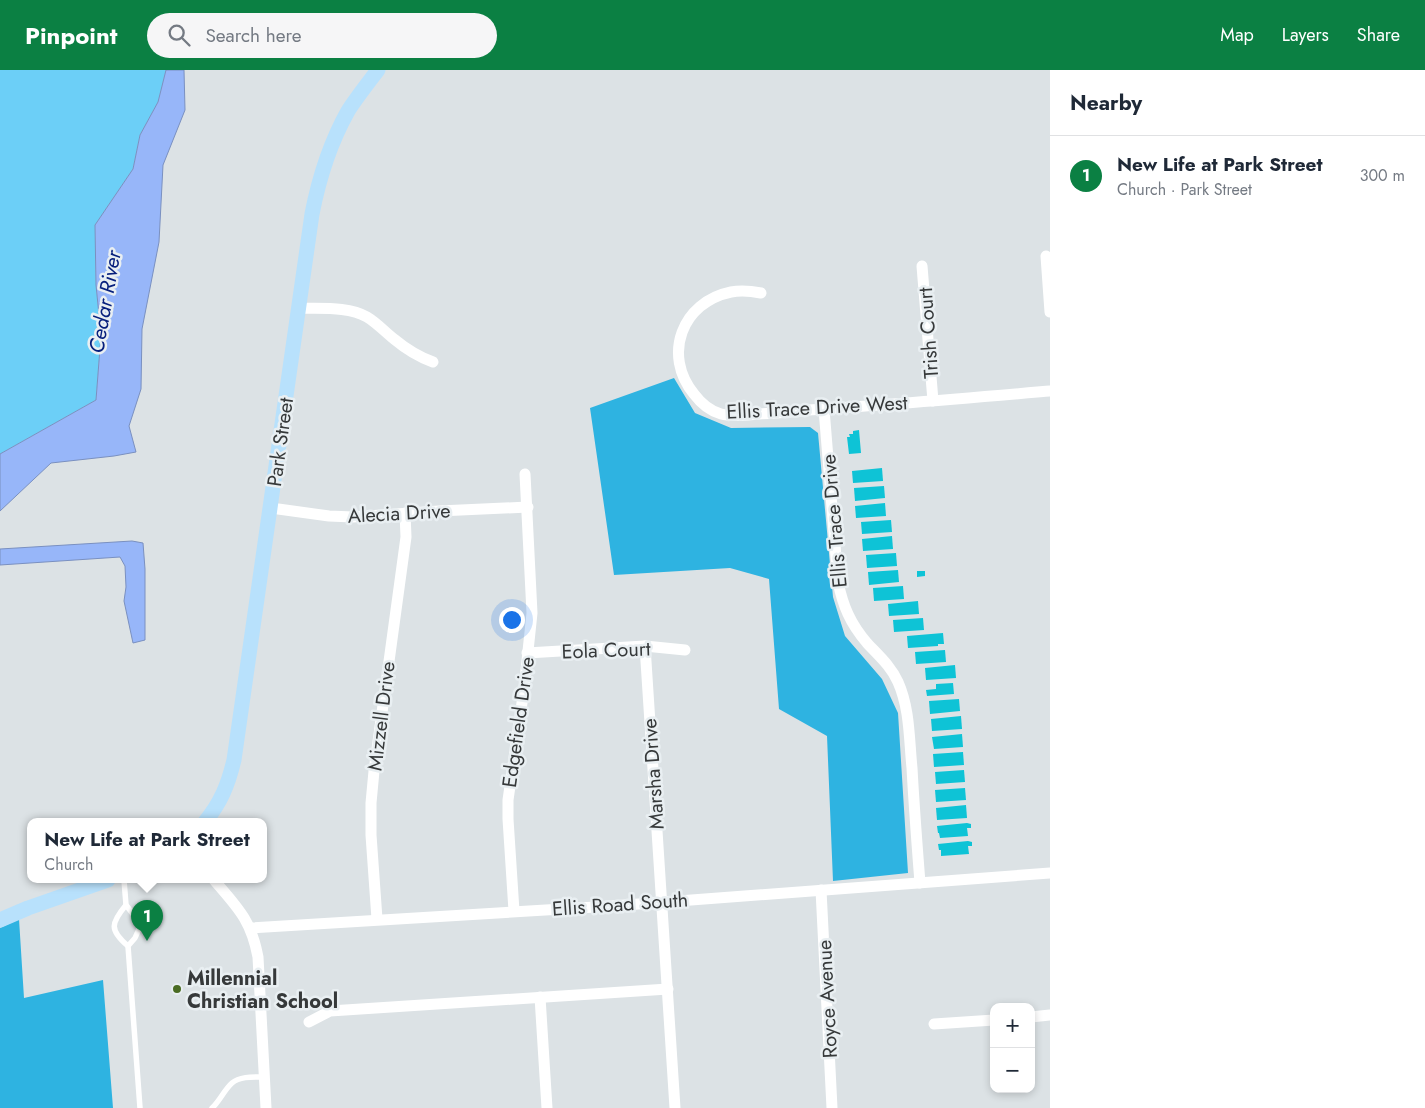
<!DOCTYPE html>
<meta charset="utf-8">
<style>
body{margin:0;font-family:Jost,sans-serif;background:#f6f6f7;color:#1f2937}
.controls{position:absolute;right:15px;bottom:15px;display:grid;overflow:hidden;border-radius:10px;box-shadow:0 2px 8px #0003}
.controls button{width:45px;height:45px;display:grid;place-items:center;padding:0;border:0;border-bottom:1px solid #e0e1e3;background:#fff;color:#1f2937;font:25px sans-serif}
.you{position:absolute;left:511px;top:549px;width:18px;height:18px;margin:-12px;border:4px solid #fff;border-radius:50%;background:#1a73e8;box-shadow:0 0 0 8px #1a73e833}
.badge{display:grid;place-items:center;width:32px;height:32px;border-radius:50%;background:#0b8043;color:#fff;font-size:16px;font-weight:700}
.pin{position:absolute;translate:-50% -41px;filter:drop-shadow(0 1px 2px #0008)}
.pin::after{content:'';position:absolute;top:26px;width:18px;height:15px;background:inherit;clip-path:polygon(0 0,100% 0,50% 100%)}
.popup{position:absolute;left:27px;top:748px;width:240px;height:65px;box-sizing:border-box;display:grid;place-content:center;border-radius:10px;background:#fff;filter:drop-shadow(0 1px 4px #0005);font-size:16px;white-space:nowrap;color:#747a83}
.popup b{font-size:19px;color:#1f2937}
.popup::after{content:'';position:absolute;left:50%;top:100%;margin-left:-10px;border:10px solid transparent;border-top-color:#fff}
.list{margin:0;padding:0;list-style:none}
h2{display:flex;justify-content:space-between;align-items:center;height:65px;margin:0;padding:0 20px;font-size:21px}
h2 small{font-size:16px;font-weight:400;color:#747a83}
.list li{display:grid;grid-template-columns:32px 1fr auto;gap:15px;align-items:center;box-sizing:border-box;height:80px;padding:0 20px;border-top:1px solid #e0e1e3}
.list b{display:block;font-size:19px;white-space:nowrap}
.list p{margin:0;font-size:16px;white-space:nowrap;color:#747a83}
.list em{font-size:16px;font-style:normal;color:#747a83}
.icon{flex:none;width:28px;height:28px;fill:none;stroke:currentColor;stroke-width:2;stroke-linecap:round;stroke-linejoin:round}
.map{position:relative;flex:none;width:1050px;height:1038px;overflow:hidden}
header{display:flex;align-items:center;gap:30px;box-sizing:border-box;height:70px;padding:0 25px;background:#0b8043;color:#fff}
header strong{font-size:24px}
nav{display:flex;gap:28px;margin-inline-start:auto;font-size:18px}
.search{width:350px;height:45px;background:#f6f6f7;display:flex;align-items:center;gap:12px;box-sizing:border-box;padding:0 18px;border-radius:28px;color:#747a83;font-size:19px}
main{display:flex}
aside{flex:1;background:#fff}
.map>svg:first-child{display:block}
</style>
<header>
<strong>Pinpoint</strong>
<div class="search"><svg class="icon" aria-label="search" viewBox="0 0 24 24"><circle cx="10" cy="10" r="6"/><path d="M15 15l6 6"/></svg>Search here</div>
<nav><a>Map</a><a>Layers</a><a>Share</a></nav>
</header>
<main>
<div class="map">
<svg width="1050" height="1038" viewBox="0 0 1050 1038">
<rect width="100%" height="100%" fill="#dce2e5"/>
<path fill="#6ccff7" d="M0,0H166L158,32L140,65L133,99L95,155L96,215L101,265L96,330L0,384Z"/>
<g fill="#2eb3e1">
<path d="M674,308L695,343L731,358L810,357L818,363L833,527L845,566L882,609L898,643L908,803L833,811L827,666L779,639L769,509L730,498L614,505L590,338Z"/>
<path d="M19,849L24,928L103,910L113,1038H0V858Z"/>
</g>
<g fill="#97b6f9" stroke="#7a90c0">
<path d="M166,0H184L185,40L163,95L159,172L142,259L141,319L129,356L136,382L114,386L51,393L0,441V384L96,330L101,265L96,215L95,155L133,99L140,65L158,32Z"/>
<path d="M132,471L143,473L145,499V570L133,573L124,531L126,517L125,496L120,487L0,495V479Z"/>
</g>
<g fill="#0ec3d6">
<path d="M859,360L861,383L849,384L847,367H850L849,364H853V361Z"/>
<path d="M882,398L883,411L853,413L852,401Z"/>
<path d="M884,416L885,428L855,431L854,418Z"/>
<path d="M885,433L886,446L856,448L855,436Z"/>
<path d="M891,450L892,462L862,464L861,452Z"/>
<path d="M892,466L893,479L863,481L862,469Z"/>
<path d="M896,483L897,496L867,498L866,485Z"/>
<path d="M898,500L899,512L869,515L868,502Z"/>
<path d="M917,501H925V506L917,507Z"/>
<path d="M903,516L904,529L874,531L873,518Z"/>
<path d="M918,531L919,544L889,546L888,534Z"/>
<path d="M923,548L924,560L894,562L893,550Z"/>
<path d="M943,563L944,574H938V576L908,578L907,566Z"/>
<path d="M945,580L946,592L916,594L915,582Z"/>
<path d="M955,595L956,608L926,610L925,598Z"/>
<path d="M953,613L954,624L927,626L926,620L936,619V614Z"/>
<path d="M959,629L960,641L930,644L929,631Z"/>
<path d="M961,646L962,659L932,661L931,649Z"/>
<path d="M962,664L963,677L934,679L932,667Z"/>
<path d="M963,682L964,695L934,697L933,684Z"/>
<path d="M964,700L965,712L936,714L935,702Z"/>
<path d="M965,718L966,730L936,732L935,720Z"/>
<path d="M966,735L967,748L937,750L936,738Z"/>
<path d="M967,753L971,754V758H967L968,766L940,768L939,763H938L937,756Z"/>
<path d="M968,771L972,772V776H968L969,784L941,786V780H939L938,774Z"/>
</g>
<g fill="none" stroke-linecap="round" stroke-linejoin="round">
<g stroke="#fff" stroke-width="5.5">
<path d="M124,810L126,835L139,852V859L135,868L128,876L140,1038"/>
<path d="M126,835C111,853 109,860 128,876"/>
<path d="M212,1038C220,1031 224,1020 232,1013C240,1006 254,1007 264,1007"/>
</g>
<g stroke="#fff" stroke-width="11">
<path d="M1046,186L1050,242"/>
<path d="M922,196L933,331"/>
<path d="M761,223C751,221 741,220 731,222C682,232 662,285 694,324C700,332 710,341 721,344C733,347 747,345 759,344C775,343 792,342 808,340C889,335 969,328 1050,321"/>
<path d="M299,238C320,239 348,236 367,247C377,253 385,262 394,269C406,279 419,287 433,292"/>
<path d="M824,339L838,512C843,536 850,553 867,573C878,585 891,596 898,612C910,639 909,669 912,698C914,736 917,774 920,813"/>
<path d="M271,438L329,446L353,447L439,441L528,437"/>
<path d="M645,576L675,1038"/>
<path d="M527,583L645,576L685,580"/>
<path d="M214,810C238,838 251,850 258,887L266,1038"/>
<path d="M821,820L832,1038"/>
<path d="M514,841L508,749V730L524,619L532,543L525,404"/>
<path d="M377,849L371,765V733L374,701L406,467L405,443"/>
<path d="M250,858L612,836L1050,803"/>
<path d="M540,927L547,1038"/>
<path d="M1031,947L1050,945"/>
<path d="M309,952L330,941L668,919"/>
<path d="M934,954L994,950"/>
</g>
<g stroke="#b8e1fc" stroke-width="15">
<path d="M205,752C221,732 228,715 234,690L312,144C319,108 330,73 348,41C357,27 368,13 378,0"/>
<path d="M0,850L28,838L108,810"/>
</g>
</g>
<circle fill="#4a6b23" stroke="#e9eff2" stroke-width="2" cx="177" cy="919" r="5"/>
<g text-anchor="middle" stroke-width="5" stroke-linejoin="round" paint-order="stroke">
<g font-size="20" fill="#36393a" stroke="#e9eff2">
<text transform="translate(928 263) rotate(-94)" y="7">Trish Court</text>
<text transform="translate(817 337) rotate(-3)" y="7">Ellis Trace Drive West</text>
<text transform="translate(280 372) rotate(-82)" y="7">Park Street</text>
<text transform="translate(399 443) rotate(-3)" y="7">Alecia Drive</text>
<text transform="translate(834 451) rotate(-95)" y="7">Ellis Trace Drive</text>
<text transform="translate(606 580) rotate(-2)" y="7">Eola Court</text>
<text transform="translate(381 646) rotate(-83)" y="7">Mizzell Drive</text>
<text transform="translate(518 652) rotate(-82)" y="7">Edgefield Drive</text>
<text transform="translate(653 704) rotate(-94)" y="7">Marsha Drive</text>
<text transform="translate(620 834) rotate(-4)" y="7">Ellis Road South</text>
<text transform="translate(827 929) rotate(-93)" y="7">Royce Avenue</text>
</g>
<g font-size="20" font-weight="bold" fill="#36393a" stroke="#e9eff2" text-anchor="start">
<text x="187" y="915">Millennial<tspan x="187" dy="23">Christian School</tspan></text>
</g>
<g font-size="21" font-style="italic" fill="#07207d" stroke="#e9eff2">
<text transform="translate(105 232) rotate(-80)" y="7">Cedar River</text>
</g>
</g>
</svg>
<div class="controls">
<button>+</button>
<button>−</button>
</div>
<div class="you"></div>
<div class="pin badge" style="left:147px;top:871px">1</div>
<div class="popup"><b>New Life at Park Street</b>Church</div>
</div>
<aside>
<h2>Nearby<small></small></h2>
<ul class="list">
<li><span class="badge">1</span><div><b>New Life at Park Street</b><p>Church · Park Street</p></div><em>300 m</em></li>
</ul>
</aside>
</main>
